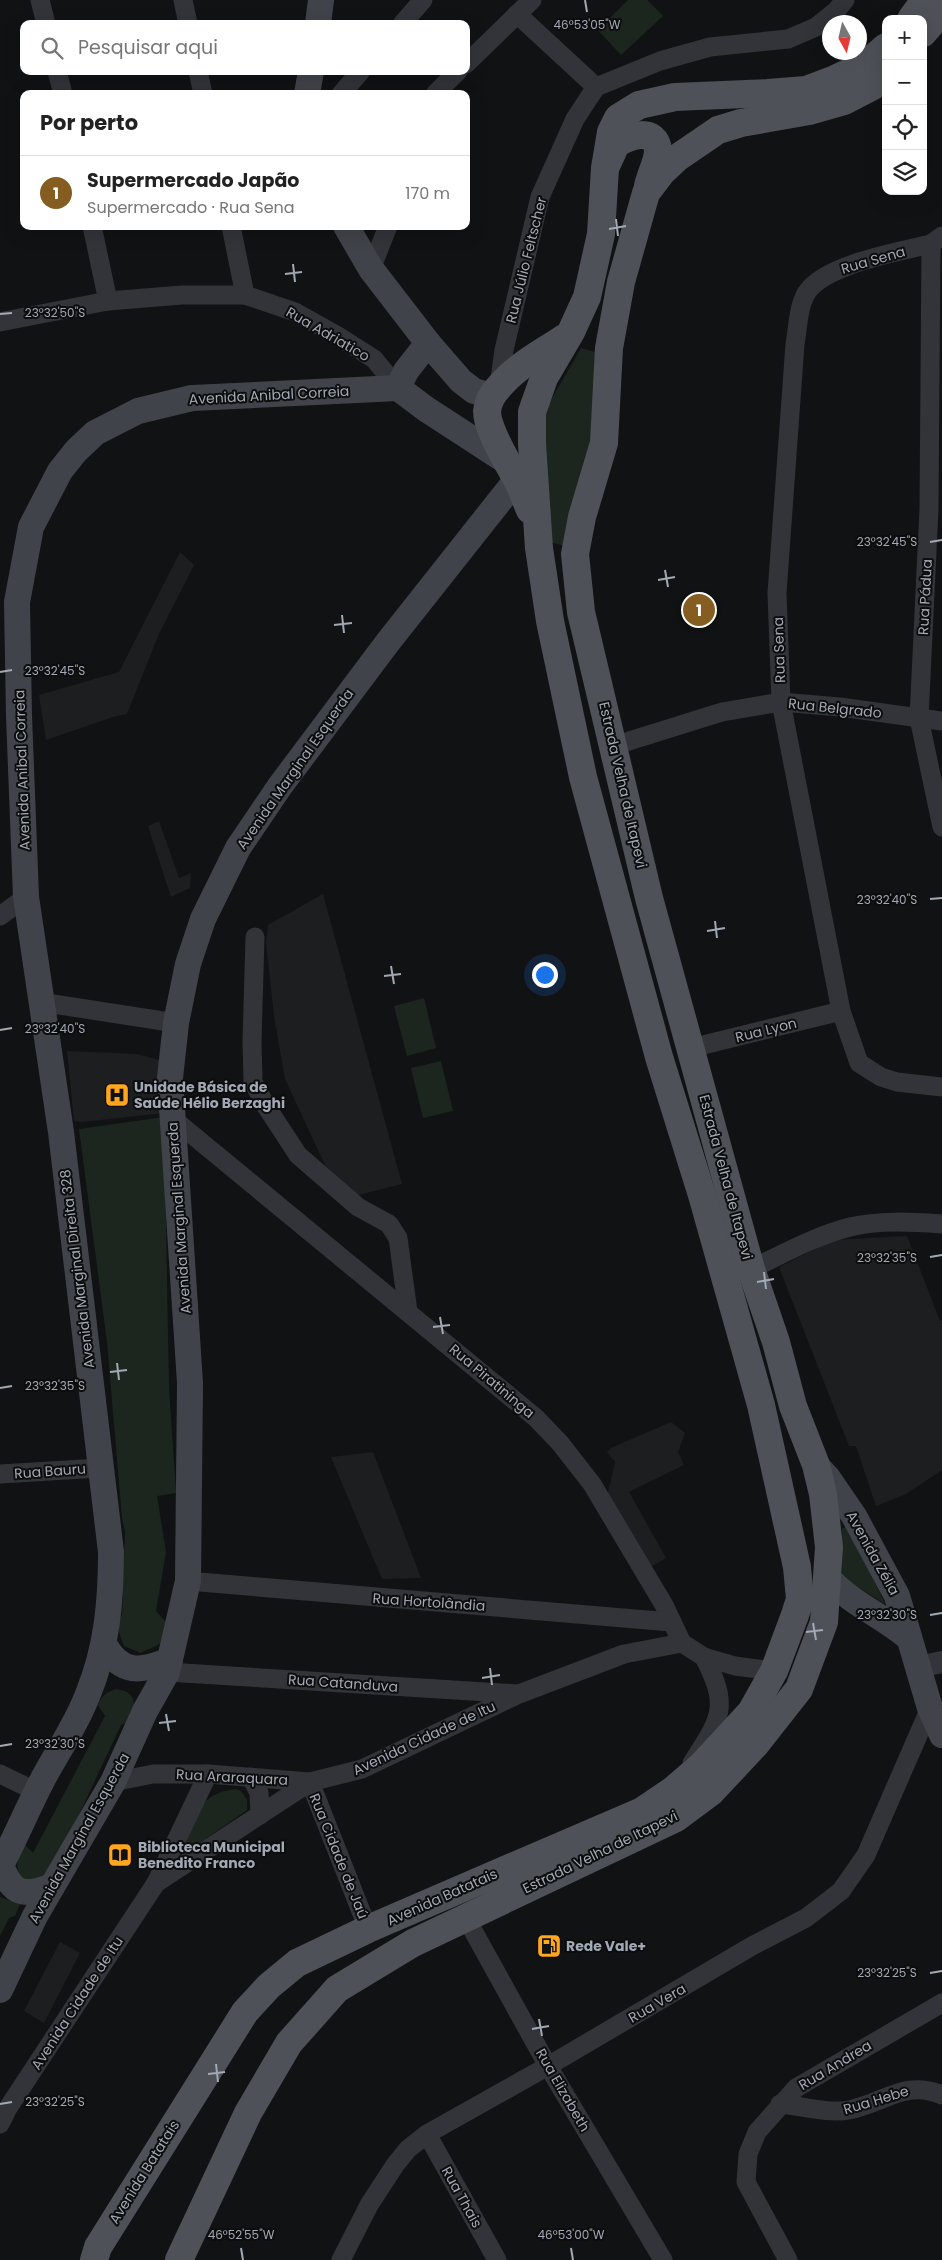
<!DOCTYPE html>
<html lang="pt">
<meta charset="utf-8">
<style>
body{margin:0;font-family:Poppins,sans-serif;background:#f6f6f6;color:#222}
.controls{position:absolute;right:15px;top:15px;display:grid;overflow:hidden;border-radius:10px;box-shadow:0 5px 20px #0002}
.controls button{width:45px;height:45px;display:grid;place-items:center;padding:0;border:0;border-bottom:1px solid #e0e0e0;background:#fff;color:#222;font:25px sans-serif}
.compass{position:absolute;left:822px;top:15px;width:45px;height:45px;border-radius:50%;background:#fff;box-shadow:0 5px 20px #0002;rotate:172deg}
.you{position:absolute;left:544px;top:974px;width:18px;height:18px;margin:-12px;border:4px solid #fff;border-radius:50%;background:#1a73e8;box-shadow:0 0 0 8px #1a73e833}
.badge{display:grid;place-items:center;width:32px;height:32px;border-radius:50%;background:#855d20;color:#fff;font-size:16px;font-weight:700}
.pin{position:absolute;translate:-50% -50%;border:2px solid #fff;box-shadow:0 1px 5px #0006}
.list{margin:0;padding:0;list-style:none}
h2{display:flex;justify-content:space-between;align-items:center;height:65px;margin:0;padding:0 20px;font-size:21px}
h2 small{font-size:16px;font-weight:400;color:#767676}
.list li{display:grid;grid-template-columns:32px 1fr auto;gap:15px;align-items:center;box-sizing:border-box;height:75px;padding:0 20px;border-top:1px solid #e0e0e0}
.list b{display:block;font-size:19px;white-space:nowrap}
.list p{margin:0;font-size:16px;white-space:nowrap;color:#767676}
.list em{font-size:16px;font-style:normal;color:#767676}
.icon{flex:none;width:28px;height:28px;fill:none;stroke:currentColor;stroke-width:2;stroke-linecap:round;stroke-linejoin:round}
.map{position:relative;flex:none;width:942px;height:2260px;overflow:hidden}
.search{position:absolute;background:#fff;box-shadow:0 5px 20px #0002;left:20px;top:20px;width:450px;height:55px;display:flex;align-items:center;gap:12px;box-sizing:border-box;padding:0 18px;border-radius:10px;color:#767676;font-size:19px}
.panel{position:absolute;background:#fff;box-shadow:0 5px 20px #0002;left:20px;top:90px;width:450px;height:140px;border-radius:10px}
.map>svg:first-child{display:block}
</style>
<div class="map">
<svg width="942" height="2260" viewBox="0 0 942 2260">
<rect width="100%" height="100%" fill="#111213"/>
<g fill="#1d1e20">
<path d="M180,552L194,565L158,636L127,714L113,717L46,740L39,695L119,672Z"/>
<path d="M159,821L179,878L191,873L190,888L171,897L148,826Z"/>
<path d="M323,894L402,1184L355,1196L325,1165L285,1079L274,1016L266,943L268,925Z"/>
<path d="M67,1051L137,1054L159,1060L162,1077L164,1113L82,1122L74,1121Z"/>
<path d="M907,1236L940,1321H942V1470L906,1494L876,1506L856,1446H849L779,1267L834,1240Z"/>
<path d="M671,1422L685,1433L678,1452L684,1465L629,1492L666,1558L649,1568L607,1497L615,1462L607,1452L611,1448Z"/>
<path d="M373,1452L421,1578L382,1579L331,1457Z"/>
<path d="M60,1942L80,1953L44,2023L24,2011Z"/>
</g>
<g fill="#1d261e">
<path d="M628,0H647L663,16L621,55L598,30Z"/>
<path d="M581,348L595,352L594,429L569,547L550,542L540,419Z"/>
<path d="M424,998L436,1048L407,1056L394,1006Z"/>
<path d="M441,1061L453,1111L423,1118L411,1068Z"/>
<path d="M164,1117L169,1388L176,1493L157,1496L166,1552L156,1611L166,1622C162,1648 162,1642 141,1653L124,1646C120,1635 115,1626 122,1615L125,1531L122,1518L107,1342L79,1129Z"/>
<path d="M849,1527L885,1604L842,1577V1528Z"/>
<path d="M116,1689C138,1692 135,1704 131,1721L121,1725L58,1859L41,1878L34,1881L23,1879C13,1866 18,1859 25,1845L33,1853L105,1716L98,1705C102,1696 106,1692 116,1689Z"/>
<path d="M236,1789L241,1791L247,1800V1810L191,1849L186,1848L183,1845C196,1815 199,1793 236,1789Z"/>
<path d="M0,1897L20,1904L15,1916L9,1918L0,1936Z"/>
</g>
<g fill="none" stroke-linecap="round" stroke-linejoin="round">
<g stroke="#323439" stroke-width="19">
<path d="M40,0L46,24"/>
<path d="M183,0L188,24"/>
<path d="M517,14L596,87"/>
<path d="M402,24L423,0"/>
<path d="M466,64L532,0"/>
<path d="M57,71L63,94"/>
<path d="M198,71L203,94"/>
<path d="M341,94L361,71"/>
<path d="M435,94L458,71"/>
<path d="M92,226L108,301"/>
<path d="M231,226L245,295"/>
<path d="M942,236L931,244C899,252 826,264 807,292C798,306 798,328 795,344L777,593L781,702L841,1011L859,1063L881,1077L897,1082L942,1087"/>
<path d="M931,244L929,509L919,718L942,827"/>
<path d="M371,269L388,226"/>
<path d="M0,322L108,301L182,295H245L295,312L338,336L374,359L398,388"/>
<path d="M499,386L504,350L540,197L575,119L596,87L660,61L710,47L788,39L816,27L836,11L845,0"/>
<path d="M613,746L722,712L781,702L840,707L942,721"/>
<path d="M0,916L26,897"/>
<path d="M255,937L252,1042L253,1082L266,1106L298,1155L358,1207L389,1224L398,1238L408,1312"/>
<path d="M40,1002L176,1023"/>
<path d="M691,1048L841,1011"/>
<path d="M172,1118L536,1418L560,1443L592,1484L664,1605L682,1643L704,1657L735,1666L774,1671"/>
<path d="M751,1269C783,1254 815,1236 850,1227C879,1220 912,1222 942,1224"/>
<path d="M0,1474L100,1468"/>
<path d="M188,1581L671,1622"/>
<path d="M167,1672L518,1694"/>
<path d="M692,1763C721,1718 730,1707 704,1657"/>
<path d="M0,1774L37,1792"/>
<path d="M251,1777L259,1793L260,1815"/>
<path d="M113,1782L153,1774H208L310,1782"/>
<path d="M310,1782L368,1929"/>
<path d="M156,1883L208,1774"/>
<path d="M466,1918L548,2066L663,2260"/>
<path d="M780,2104C802,2106 828,2114 849,2110C884,2103 906,2079 942,2095"/>
<path d="M0,2124L8,2108L156,1883L310,1782L362,1769L519,1694L624,1654L682,1643"/>
<path d="M427,2134L497,2260"/>
<path d="M341,2260L369,2205L395,2165L408,2149L427,2134L548,2066L752,1946L806,1918L841,1891L866,1855L930,1708"/>
<path d="M788,2260L746,2182L748,2154L757,2132L796,2088L942,2003"/>
</g>
<path stroke="#323439" stroke-width="22" d="M918,1667L942,1662"/>
<g stroke="#404349" stroke-width="26">
<path d="M318,24L321,0"/>
<path d="M307,94L311,71"/>
<path d="M346,226L371,269L428,343L461,381L474,391L492,396"/>
<path d="M398,388L426,409L506,461"/>
<path d="M398,388L406,371L428,343"/>
<path d="M816,1465L828,1478L854,1516L897,1596L930,1708L942,1735"/>
<path d="M829,1579C852,1604 883,1616 909,1638"/>
<path d="M104,1644C121,1675 141,1672 170,1660"/>
<path d="M1,1865C12,1895 24,1897 52,1886"/>
<path d="M0,1867C16,1837 29,1805 45,1775C60,1748 77,1723 88,1694C107,1648 111,1601 111,1552L61,1132L26,897L19,716L17,602L31,527L60,471L76,451L95,433L138,411L192,398L398,388"/>
<path d="M0,1990L35,1916L113,1782L145,1711L167,1672L188,1581L190,1383L170,1078L176,1023L188,964L203,919L238,848L280,786L388,642L517,479"/>
</g>
<g stroke="#4e5158" stroke-width="28">
<path d="M911,19L925,0"/>
<path d="M923,33L942,11"/>
<path d="M607,164L616,144C629,136 656,126 658,151C658,161 650,176 648,186"/>
<path d="M530,510C525,499 522,488 516,478C507,461 487,430 487,411C488,402 493,393 499,387C516,366 542,353 564,338"/>
<path d="M94,2260L98,2247L245,2012L269,1986L297,1963L368,1929L642,1811L673,1790L702,1765L751,1712L774,1671L795,1615L800,1599L797,1567L761,1405L702,1195L659,1057L583,777L550,621L539,548L532,444V412L544,378L571,332L587,297L601,234L605,168L611,132L618,118L639,105L675,97L768,93L806,90L835,79L865,65L886,47"/>
<path d="M179,2260L248,2113L289,2043L337,1989L413,1943L676,1818L711,1792L755,1745L799,1689L824,1622L829,1547L823,1494L816,1465L793,1406L776,1342L751,1269L649,898L581,612L575,554L582,517L604,443L609,348L621,282L646,193L662,172L677,158L718,130L741,123L809,111L844,101L873,86L886,74"/>
</g>
</g>
<path fill="none" stroke="#a1a9b5" stroke-width="2" d="M585,0L587,12M616,219L618,236M609,229L626,226M293,264L295,282M285,274L302,272M0,314L12,313M930,542L942,540M665,570L668,587M658,580L675,577M342,615L344,633M334,625L352,623M0,672L12,670M930,899L942,898M715,921L717,938M707,931L725,928M391,966L394,984M384,976L401,974M0,1030L12,1028M930,1257L942,1255M764,1272L766,1289M757,1282L774,1279M440,1317L443,1334M433,1327L450,1325M117,1363L119,1380M110,1372L127,1370M0,1388L12,1386M930,1615L942,1613M813,1623L816,1640M806,1632L823,1630M490,1668L492,1685M482,1678L500,1675M166,1714L169,1731M159,1723L176,1721M0,1746L12,1744M930,1973L942,1971M539,2019L542,2036M532,2029L549,2026M216,2064L218,2082M208,2074L225,2072M0,2104L12,2102M241,2248L243,2260M571,2248L573,2260"/>
<defs>
<symbol id="hospital-square" viewBox="-11 -11 22 22"><rect x="-9" y="-9" width="18" height="18" rx="4" fill="#ffa51e" stroke="#0d0d0e"/><path d="M-5-5h3v3.5h4V-5h3V5h-3V1.5h-4V5h-3Z" fill="#111"/></symbol>
<symbol id="library-square" viewBox="-11 -11 22 22"><rect x="-9" y="-9" width="18" height="18" rx="4" fill="#ffa51e" stroke="#0d0d0e"/><path d="M-6-4Q-3-5.5-.7-3.5V5Q-3 3-6 4ZM6-4Q3-5.5 .7-3.5V5Q3 3 6 4Z" fill="#111"/></symbol>
<symbol id="fuel-square" viewBox="-11 -11 22 22"><rect x="-9" y="-9" width="18" height="18" rx="4" fill="#ffa51e" stroke="#0d0d0e"/><path d="M-5.5-6h7V0h2V4h1.3V-2.5L3-4.5l.8-.8L6-3V5H2.5V1h-1V6h-7ZM-4.2-4.7v3.2H.2V-4.7Z" fill="#111"/></symbol>
</defs>
<g fill-rule="evenodd">
<use href="#hospital-square" x="103" y="1081" width="28" height="28"/>
<use href="#library-square" x="106" y="1841" width="28" height="28"/>
<use href="#fuel-square" x="535" y="1932" width="28" height="28"/>
</g>
<g text-anchor="middle" stroke-width="4" stroke-linejoin="round" paint-order="stroke">
<g font-size="14" fill="#a1a9b5" stroke="#0d0d0e">
<text transform="translate(526 260) rotate(-76)" y="5">Rua Júlio Feltscher</text>
<text transform="translate(873 260) rotate(-16)" y="5">Rua Sena</text>
<text transform="translate(328 334) rotate(30)" y="5">Rua Adriatico</text>
<text transform="translate(269 395) rotate(-3)" y="5">Avenida Anibal Correia</text>
<text transform="translate(925 597) rotate(-87)" y="5">Rua Pádua</text>
<text transform="translate(779 650) rotate(-92)" y="5">Rua Sena</text>
<text transform="translate(835 708) rotate(6)" y="5">Rua Belgrado</text>
<text transform="translate(295 769) rotate(-55)" y="5">Avenida Marginal Esquerda</text>
<text transform="translate(22 770) rotate(-92)" y="5">Avenida Anibal Correia</text>
<text transform="translate(623 785) rotate(77)" y="5">Estrada Velha de Itapevi</text>
<text transform="translate(766 1030) rotate(-14)" y="5">Rua Lyon</text>
<text transform="translate(726 1177) rotate(75)" y="5">Estrada Velha de Itapevi</text>
<text transform="translate(179 1218) rotate(-94)" y="5">Avenida Marginal Esquerda</text>
<text transform="translate(77 1269) rotate(-97)" y="5">Avenida Marginal Direita 328</text>
<text transform="translate(492 1381) rotate(40)" y="5">Rua Piratininga</text>
<text transform="translate(50 1471) rotate(-4)" y="5">Rua Bauru</text>
<text transform="translate(873 1553) rotate(61)" y="5">Avenida Zélia</text>
<text transform="translate(429 1602) rotate(4)" y="5">Rua Hortolândia</text>
<text transform="translate(343 1683) rotate(4)" y="5">Rua Catanduva</text>
<text transform="translate(424 1738) rotate(-25)" y="5">Avenida Cidade de Itu</text>
<text transform="translate(232 1777) rotate(3)" y="5">Rua Araraquara</text>
<text transform="translate(79 1838) rotate(-61)" y="5">Avenida Marginal Esquerda</text>
<text transform="translate(600 1852) rotate(-26)" y="5">Estrada Velha de Itapevi</text>
<text transform="translate(339 1856) rotate(68)" y="5">Rua Cidade de Jaú</text>
<text transform="translate(442 1897) rotate(-24)" y="5">Avenida Batatais</text>
<text transform="translate(77 2003) rotate(-57)" y="5">Avenida Cidade de Itu</text>
<text transform="translate(657 2003) rotate(-30)" y="5">Rua Vera</text>
<text transform="translate(835 2065) rotate(-31)" y="5">Rua Andrea</text>
<text transform="translate(563 2090) rotate(60)" y="5">Rua Elizabeth</text>
<text transform="translate(876 2100) rotate(-17)" y="5">Rua Hebe</text>
<text transform="translate(144 2172) rotate(-58)" y="5">Avenida Batatais</text>
<text transform="translate(462 2197) rotate(61)" y="5">Rua Thais</text>
</g>
<g font-size="14" font-weight="bold" fill="#a1a9b5" stroke="#0d0d0e" text-anchor="start">
<text x="134" y="1092">Unidade Básica de<tspan x="134" dy="16">Saúde Hélio Berzaghi</tspan></text>
<text x="138" y="1852">Biblioteca Municipal<tspan x="138" dy="16">Benedito Franco</tspan></text>
<text x="566" y="1951">Rede Vale+</text>
</g>
</g>
<g font-size="12" text-anchor="middle" fill="#a1a9b5" stroke="#0d0d0e" stroke-width="4" stroke-linejoin="round" paint-order="stroke">
<text x="587" y="29">46°53'05"W</text>
<text x="55" y="317">23°32'50"S</text>
<text x="887" y="546">23°32'45"S</text>
<text x="55" y="675">23°32'45"S</text>
<text x="887" y="904">23°32'40"S</text>
<text x="55" y="1033">23°32'40"S</text>
<text x="887" y="1262">23°32'35"S</text>
<text x="55" y="1390">23°32'35"S</text>
<text x="887" y="1619">23°32'30"S</text>
<text x="55" y="1748">23°32'30"S</text>
<text x="887" y="1977">23°32'25"S</text>
<text x="55" y="2106">23°32'25"S</text>
<text x="241" y="2239">46°52'55"W</text>
<text x="571" y="2239">46°53'00"W</text>
</g>
</svg>
<div class="controls">
<button>+</button>
<button>−</button>
<button><svg class="icon" aria-label="locate" viewBox="0 0 24 24"><circle cx="12" cy="12" r="6"/><path d="M12 2v4M12 18v4M2 12h4M18 12h4"/></svg></button>
<button><svg class="icon" aria-label="layers" viewBox="0 0 24 24"><path d="M12 4l9 5-9 5-9-5zM3 14l9 5 9-5"/></svg></button>
</div>
<svg class="compass" viewBox="-18 -18 36 36"><path d="M0-13l5 13h-10z" fill="#e53935"/><path d="M0 13l5-13h-10z" fill="#767676"/></svg>
<div class="you"></div>
<div class="pin badge" style="left:699px;top:610px">1</div>
<div class="search"><svg class="icon" aria-label="search" viewBox="0 0 24 24"><circle cx="10" cy="10" r="6"/><path d="M15 15l6 6"/></svg>Pesquisar aqui</div>
<section class="panel">
<h2>Por perto<small></small></h2>
<ul class="list">
<li><span class="badge">1</span><div><b>Supermercado Japão</b><p>Supermercado · Rua Sena</p></div><em>170 m</em></li>
</ul>
</section>
</div>
